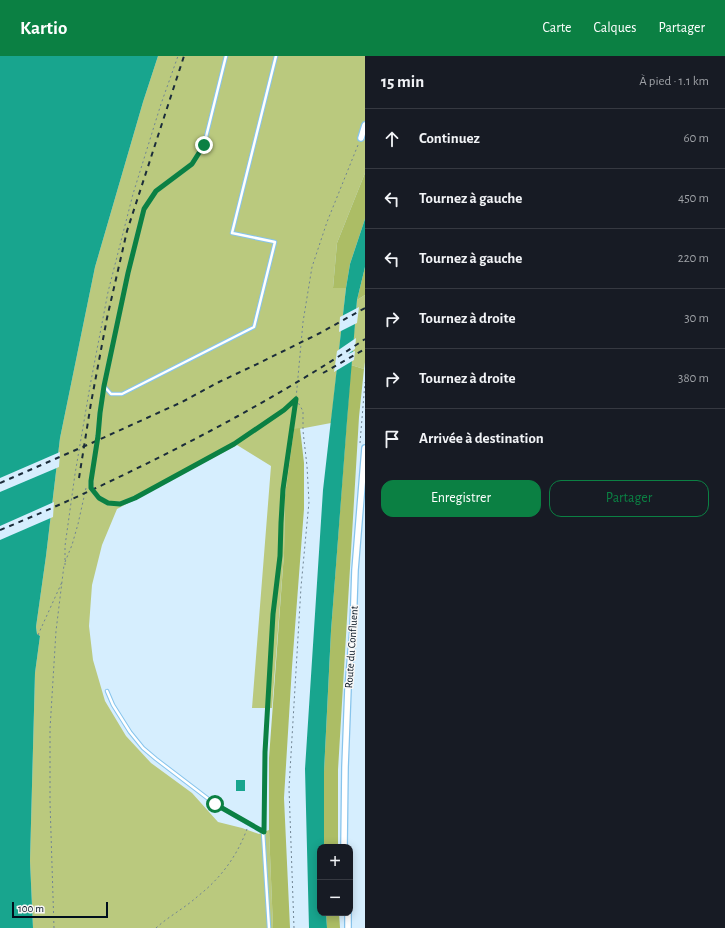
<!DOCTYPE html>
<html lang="fr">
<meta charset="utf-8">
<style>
body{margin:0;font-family:"Alegreya Sans",sans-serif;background:#242831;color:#f1f3f6}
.controls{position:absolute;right:12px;bottom:12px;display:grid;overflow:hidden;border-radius:8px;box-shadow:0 2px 10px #0003}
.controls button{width:36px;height:36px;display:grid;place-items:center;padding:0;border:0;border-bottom:1px solid #363941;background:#171b24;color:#f1f3f6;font:20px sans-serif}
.scale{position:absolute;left:12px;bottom:10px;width:96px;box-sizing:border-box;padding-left:4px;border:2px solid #000f1d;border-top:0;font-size:11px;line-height:14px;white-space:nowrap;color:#000f1d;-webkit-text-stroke:3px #f7f7f7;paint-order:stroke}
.stop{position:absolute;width:12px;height:12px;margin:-9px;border:3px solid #0b8043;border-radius:50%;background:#fff}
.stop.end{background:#0b8043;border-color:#fff;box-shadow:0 1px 4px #0008}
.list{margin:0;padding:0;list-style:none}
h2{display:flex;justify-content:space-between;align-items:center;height:52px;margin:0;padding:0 16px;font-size:17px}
h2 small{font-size:13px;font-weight:400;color:#9ea1a6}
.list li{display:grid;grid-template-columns:26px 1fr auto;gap:12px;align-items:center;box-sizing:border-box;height:60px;padding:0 16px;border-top:1px solid #363941}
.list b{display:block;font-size:15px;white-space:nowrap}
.list em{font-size:13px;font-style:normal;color:#9ea1a6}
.actions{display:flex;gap:8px;padding:12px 16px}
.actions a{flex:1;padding:9px 0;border:1px solid #0b8043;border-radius:12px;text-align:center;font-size:14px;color:#0b8043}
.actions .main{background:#0b8043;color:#fff}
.icon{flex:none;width:22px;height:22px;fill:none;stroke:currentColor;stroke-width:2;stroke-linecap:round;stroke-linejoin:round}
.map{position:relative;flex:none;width:365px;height:872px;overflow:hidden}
header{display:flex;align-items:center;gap:24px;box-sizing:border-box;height:56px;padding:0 20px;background:#0b8043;color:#fff}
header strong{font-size:19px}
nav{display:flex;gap:22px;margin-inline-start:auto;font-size:14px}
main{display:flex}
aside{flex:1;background:#171b24}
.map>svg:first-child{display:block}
</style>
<header>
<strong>Kartio</strong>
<nav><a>Carte</a><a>Calques</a><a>Partager</a></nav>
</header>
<main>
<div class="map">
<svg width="365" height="872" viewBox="0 0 365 872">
<rect width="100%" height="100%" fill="#d6eefe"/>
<g fill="#bac97e">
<path d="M158,0H365V117L337,187L333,232H346L331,367L294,374L285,439L284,497L272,652H252L271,410L237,389L117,453L102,489L92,529L89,570L93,604L105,645L126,680L151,707L192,737L218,766L242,772L259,778L269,774L273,872H33L30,805L35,617L40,580L37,578L36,571L46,500L60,382L95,211L143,46Z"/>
<path d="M365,239V306L364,313L351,309L357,244Z"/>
</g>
<g fill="#acbd65">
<path d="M365,117V163L350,208L346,232H333L337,187Z"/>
<path d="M365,211V239L357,244Z"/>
<path d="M351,309L364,313L359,361L338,714V791H324V716L331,575Z"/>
<path d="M300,372L304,407V453L292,611L284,742L290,872H273L269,774V702L284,497L285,439L294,373Z"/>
<path d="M326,857H339L340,872H327Z"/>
</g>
<g fill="#18a58e">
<path d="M0,0H158L143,46L95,211L60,382L46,500L36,571L37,578L40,580L35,617L30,805L33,872H0Z"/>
<path d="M365,163V211L357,244L347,365L331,575L324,716V791H320V857H326L327,872H309L305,713L323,434L346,232L350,208Z"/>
<rect x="236" y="724" width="9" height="11"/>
</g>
<g fill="#d6eefe">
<path d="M359,251L357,267L339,276L340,261Z"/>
<path d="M356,282L355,293L348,298L355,295L354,304L334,316L337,295Z"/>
<path d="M60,396L59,411L0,436V422Z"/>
<path d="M54,446L53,461L0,484V470Z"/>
</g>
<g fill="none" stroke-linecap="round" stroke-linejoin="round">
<defs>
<g id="service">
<path d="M226,0L204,89L192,108L156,135L144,153L128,217L104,330L111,338H122L254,271L275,186L232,177L276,0"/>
<path d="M104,330L100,357L98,379L91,425V432L99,442L108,447L120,448L135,442"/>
<path d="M107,635L113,649L130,676L143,692L156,703L215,748L263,776L269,872"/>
</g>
<g id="minor">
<path d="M361,82L365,69"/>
<path d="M344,791L345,711L348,632L353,573L355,514L365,392"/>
<path d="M348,857V872"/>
</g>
</defs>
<use href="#service" stroke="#87c4ec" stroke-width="4.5"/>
<use href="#minor" stroke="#87c4ec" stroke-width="8"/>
<g stroke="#708493" stroke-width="1" stroke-dasharray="2 3" stroke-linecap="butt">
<path d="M360,387L365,326"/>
<path d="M138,440L234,388L284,354L295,343"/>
<path d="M65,506L72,489L78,468L86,432"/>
<path d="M65,509V490L75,418L90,330L108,236L133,138L161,48L178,0"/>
<path d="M38,579L62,526"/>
<path d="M264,770L265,696L273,558L280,500L281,467L283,433L296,343L303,266L312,211L327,166L358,89"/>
<path d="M54,872L50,746V673L56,575L64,509"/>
<path d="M156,872C169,860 185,852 198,840C221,822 237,800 247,773"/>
<path d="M294,872L289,732L301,531L309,446L307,410L303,375V355L296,343"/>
</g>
<use href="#service" stroke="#fff" stroke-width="2.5"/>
<use href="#minor" stroke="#fff" stroke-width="5.5"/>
<g stroke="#1b2c3a" stroke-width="2" stroke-dasharray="5 5" stroke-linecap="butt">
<path d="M323,317L365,293"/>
<path d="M79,422L91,347L107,262L127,175L184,0"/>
<path d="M0,427L94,386L182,346L219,326L253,310L320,277L365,252"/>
<path d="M0,474C81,441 161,402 238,360C281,336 324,311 365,283"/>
</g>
</g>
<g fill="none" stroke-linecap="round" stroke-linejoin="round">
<path stroke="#0b8043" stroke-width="5" d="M204,89L192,108L156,135L144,153L128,217L104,330L100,357L98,380L91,425V432L99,442L108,447L120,448L135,442L234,388L284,354L296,343L283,433L281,467L280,500L273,558L265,696L264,776L215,748"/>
</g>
<g text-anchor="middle" stroke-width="3" stroke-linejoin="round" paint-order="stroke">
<g font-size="11" fill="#000f1d" stroke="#f7f7f7">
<text transform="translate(351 591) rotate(-86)" y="4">Route du Confluent</text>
</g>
</g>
</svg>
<div class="controls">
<button>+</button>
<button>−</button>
</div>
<div class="scale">100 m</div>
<div class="stop" style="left:215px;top:748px"></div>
<div class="stop end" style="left:204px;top:89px"></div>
</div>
<aside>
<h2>15 min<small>À pied · 1.1 km</small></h2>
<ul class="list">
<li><svg class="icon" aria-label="ahead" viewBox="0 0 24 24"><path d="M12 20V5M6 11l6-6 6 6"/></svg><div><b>Continuez</b></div><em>60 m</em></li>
<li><svg class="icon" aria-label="left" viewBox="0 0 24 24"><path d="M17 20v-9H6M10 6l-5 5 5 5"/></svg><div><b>Tournez à gauche</b></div><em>450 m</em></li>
<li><svg class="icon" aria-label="left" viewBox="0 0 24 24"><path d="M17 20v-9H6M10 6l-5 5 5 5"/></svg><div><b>Tournez à gauche</b></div><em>220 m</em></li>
<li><svg class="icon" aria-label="right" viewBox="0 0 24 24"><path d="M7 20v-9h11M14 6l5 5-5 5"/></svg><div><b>Tournez à droite</b></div><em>30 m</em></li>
<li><svg class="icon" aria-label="right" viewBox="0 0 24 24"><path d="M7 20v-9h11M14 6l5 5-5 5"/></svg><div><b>Tournez à droite</b></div><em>380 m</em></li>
<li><svg class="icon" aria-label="arrive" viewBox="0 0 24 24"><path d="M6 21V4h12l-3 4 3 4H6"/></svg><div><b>Arrivée à destination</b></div></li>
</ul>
<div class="actions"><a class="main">Enregistrer</a><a>Partager</a></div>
</aside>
</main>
